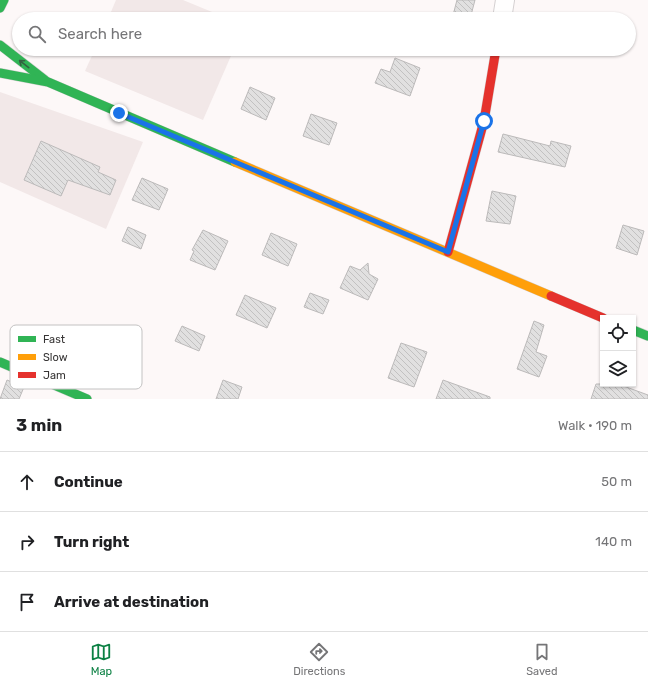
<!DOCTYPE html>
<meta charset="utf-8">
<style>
body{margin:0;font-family:Rubik,sans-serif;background:#f2f2f2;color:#202124}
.controls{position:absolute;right:12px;bottom:12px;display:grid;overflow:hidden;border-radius:0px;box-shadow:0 1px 3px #0004}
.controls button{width:36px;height:36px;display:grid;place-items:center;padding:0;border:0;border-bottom:1px solid #e0e0e0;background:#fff;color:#202124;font:20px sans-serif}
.stop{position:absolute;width:12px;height:12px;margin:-9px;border:3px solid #1a73e8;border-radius:50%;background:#fff}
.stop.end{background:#1a73e8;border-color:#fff;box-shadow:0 1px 4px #0008}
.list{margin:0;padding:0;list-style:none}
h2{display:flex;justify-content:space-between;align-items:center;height:52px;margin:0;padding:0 16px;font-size:17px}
h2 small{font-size:13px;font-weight:400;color:#757577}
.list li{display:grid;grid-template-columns:26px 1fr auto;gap:12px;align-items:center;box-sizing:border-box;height:60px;padding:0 16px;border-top:1px solid #e0e0e0}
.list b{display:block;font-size:15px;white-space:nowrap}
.list em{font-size:13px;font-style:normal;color:#757577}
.icon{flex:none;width:22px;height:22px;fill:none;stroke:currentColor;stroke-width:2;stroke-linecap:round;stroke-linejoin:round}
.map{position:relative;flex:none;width:648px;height:399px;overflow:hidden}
.search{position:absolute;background:#fff;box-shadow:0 1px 3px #0004;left:12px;right:12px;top:12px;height:44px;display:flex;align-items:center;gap:10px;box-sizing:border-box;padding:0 14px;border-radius:22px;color:#757577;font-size:15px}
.sheet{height:232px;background:#fff}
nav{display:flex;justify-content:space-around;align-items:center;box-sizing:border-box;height:56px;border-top:1px solid #e0e0e0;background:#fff;font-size:11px;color:#757577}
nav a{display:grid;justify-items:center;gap:2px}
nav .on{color:#0b8043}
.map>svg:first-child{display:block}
</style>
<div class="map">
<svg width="648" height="399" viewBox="0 0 648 399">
<defs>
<pattern id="building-back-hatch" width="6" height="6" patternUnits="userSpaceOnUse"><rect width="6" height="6" fill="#e1e0e0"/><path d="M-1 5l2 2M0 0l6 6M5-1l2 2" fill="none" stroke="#c2c1c1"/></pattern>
</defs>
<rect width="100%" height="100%" fill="#fdf8f8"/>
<g fill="#f2e8e8">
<path d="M116,0H183L229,19H108Z"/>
<path d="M95,49H234L203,120L85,71Z"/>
<path d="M0,92L143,142L106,229L0,182Z"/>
</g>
<g fill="url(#building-back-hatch)" stroke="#bcbaba">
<path d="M457,0H475L470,19H452Z"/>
<path d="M395,58L420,68L410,96L375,83L381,69L390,72Z"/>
<path d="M250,87L275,98L266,120L241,109Z"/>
<path d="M311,114L337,123L329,145L303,136Z"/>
<path d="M503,134L550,146L551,141L571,146L565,167L498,152Z"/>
<path d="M41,141L100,167L98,172L116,180L110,195L68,180L61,196L24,180Z"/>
<path d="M142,178L168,189L159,210L132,200Z"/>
<path d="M492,191L516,196L510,224L486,221Z"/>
<path d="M623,225L644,231L637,255L616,248Z"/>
<path d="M128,227L146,235L141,249L122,241Z"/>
<path d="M203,230L228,241L215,270L190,260L194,251L192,250Z"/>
<path d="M271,233L297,244L288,266L262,255Z"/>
<path d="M368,263L369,274L378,279L368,300L340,288L350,266L360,270Z"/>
<path d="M310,293L329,300L323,314L304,307Z"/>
<path d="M245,295L276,308L267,328L236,315Z"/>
<path d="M534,321L544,325L536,352L547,356L539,377L517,369Z"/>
<path d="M182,326L205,336L199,351L175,341Z"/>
<path d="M401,343L427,352L414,387L388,378Z"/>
<path d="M7,380L24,387L19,399H0Z"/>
<path d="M223,380L242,387L238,399H216Z"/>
<path d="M443,380L490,397V399H436Z"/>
<path d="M596,384H618L648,395V399H591Z"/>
</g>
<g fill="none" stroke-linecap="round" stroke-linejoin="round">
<defs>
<path id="street" d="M502,19L505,0"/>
<g id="fast">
<path d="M0,8L4,0"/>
<path d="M0,45L45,80"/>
<path d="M0,73L48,82L235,162"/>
<path d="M633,330L648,336"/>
<path d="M0,362L87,399"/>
</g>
<path id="slow" d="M235,162L551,296"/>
<g id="jam">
<path d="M448,252L484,121L496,49"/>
<path d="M551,296L603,318"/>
</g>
</defs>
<use href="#street" stroke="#d4d0d1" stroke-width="20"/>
<use href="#fast" stroke="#d4d0d1" stroke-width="10"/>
<use href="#slow" stroke="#d4d0d1" stroke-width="10"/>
<use href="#jam" stroke="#d4d0d1" stroke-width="10"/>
<use href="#street" stroke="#fffefe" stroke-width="18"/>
<use href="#fast" stroke="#30b455" stroke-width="9"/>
<use href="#slow" stroke="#ff9f0a" stroke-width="9"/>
<use href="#jam" stroke="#e5322d" stroke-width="9"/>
</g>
<defs><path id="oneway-shaft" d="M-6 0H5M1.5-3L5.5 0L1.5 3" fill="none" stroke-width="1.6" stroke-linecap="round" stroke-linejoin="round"/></defs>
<use stroke="#346140" href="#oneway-shaft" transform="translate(24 64) rotate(-142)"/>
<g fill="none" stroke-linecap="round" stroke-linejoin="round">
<path stroke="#1a73e8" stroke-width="5" d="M119,113L448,252L484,121"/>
</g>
<rect x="10" y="325" width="132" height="64" rx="6" fill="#fff" stroke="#c3c2c2" stroke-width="1"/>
<rect x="18" y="336" width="18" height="6" fill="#30b455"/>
<rect x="18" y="354" width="18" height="6" fill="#ff9f0a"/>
<rect x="18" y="372" width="18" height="6" fill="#e5322d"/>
<g font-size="11" fill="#363434">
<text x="43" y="343">Fast</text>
<text x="43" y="361">Slow</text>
<text x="43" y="379">Jam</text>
</g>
</svg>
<div class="controls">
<button><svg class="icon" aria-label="locate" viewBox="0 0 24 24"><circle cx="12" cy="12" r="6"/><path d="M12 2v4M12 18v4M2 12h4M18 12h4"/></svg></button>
<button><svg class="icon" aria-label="layers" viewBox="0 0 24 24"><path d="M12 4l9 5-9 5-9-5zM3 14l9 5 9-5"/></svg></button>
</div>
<div class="stop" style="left:484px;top:121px"></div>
<div class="stop end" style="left:119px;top:113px"></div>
<div class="search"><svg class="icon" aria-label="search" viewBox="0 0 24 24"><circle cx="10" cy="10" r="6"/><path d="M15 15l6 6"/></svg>Search here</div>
</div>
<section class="sheet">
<h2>3 min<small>Walk · 190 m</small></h2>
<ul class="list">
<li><svg class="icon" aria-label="ahead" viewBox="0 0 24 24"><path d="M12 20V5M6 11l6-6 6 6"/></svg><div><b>Continue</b></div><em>50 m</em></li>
<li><svg class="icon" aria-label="right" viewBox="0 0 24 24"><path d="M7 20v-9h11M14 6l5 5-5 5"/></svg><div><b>Turn right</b></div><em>140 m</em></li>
<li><svg class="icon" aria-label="arrive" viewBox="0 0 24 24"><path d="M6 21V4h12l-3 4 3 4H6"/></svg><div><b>Arrive at destination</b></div></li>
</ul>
</section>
<nav>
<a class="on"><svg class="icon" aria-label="map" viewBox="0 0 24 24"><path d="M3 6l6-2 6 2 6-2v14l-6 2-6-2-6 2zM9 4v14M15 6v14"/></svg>Map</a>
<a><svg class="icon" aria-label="directions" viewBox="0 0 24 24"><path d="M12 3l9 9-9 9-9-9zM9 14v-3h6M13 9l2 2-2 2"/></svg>Directions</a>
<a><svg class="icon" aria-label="saved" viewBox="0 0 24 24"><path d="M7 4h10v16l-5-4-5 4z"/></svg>Saved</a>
</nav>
